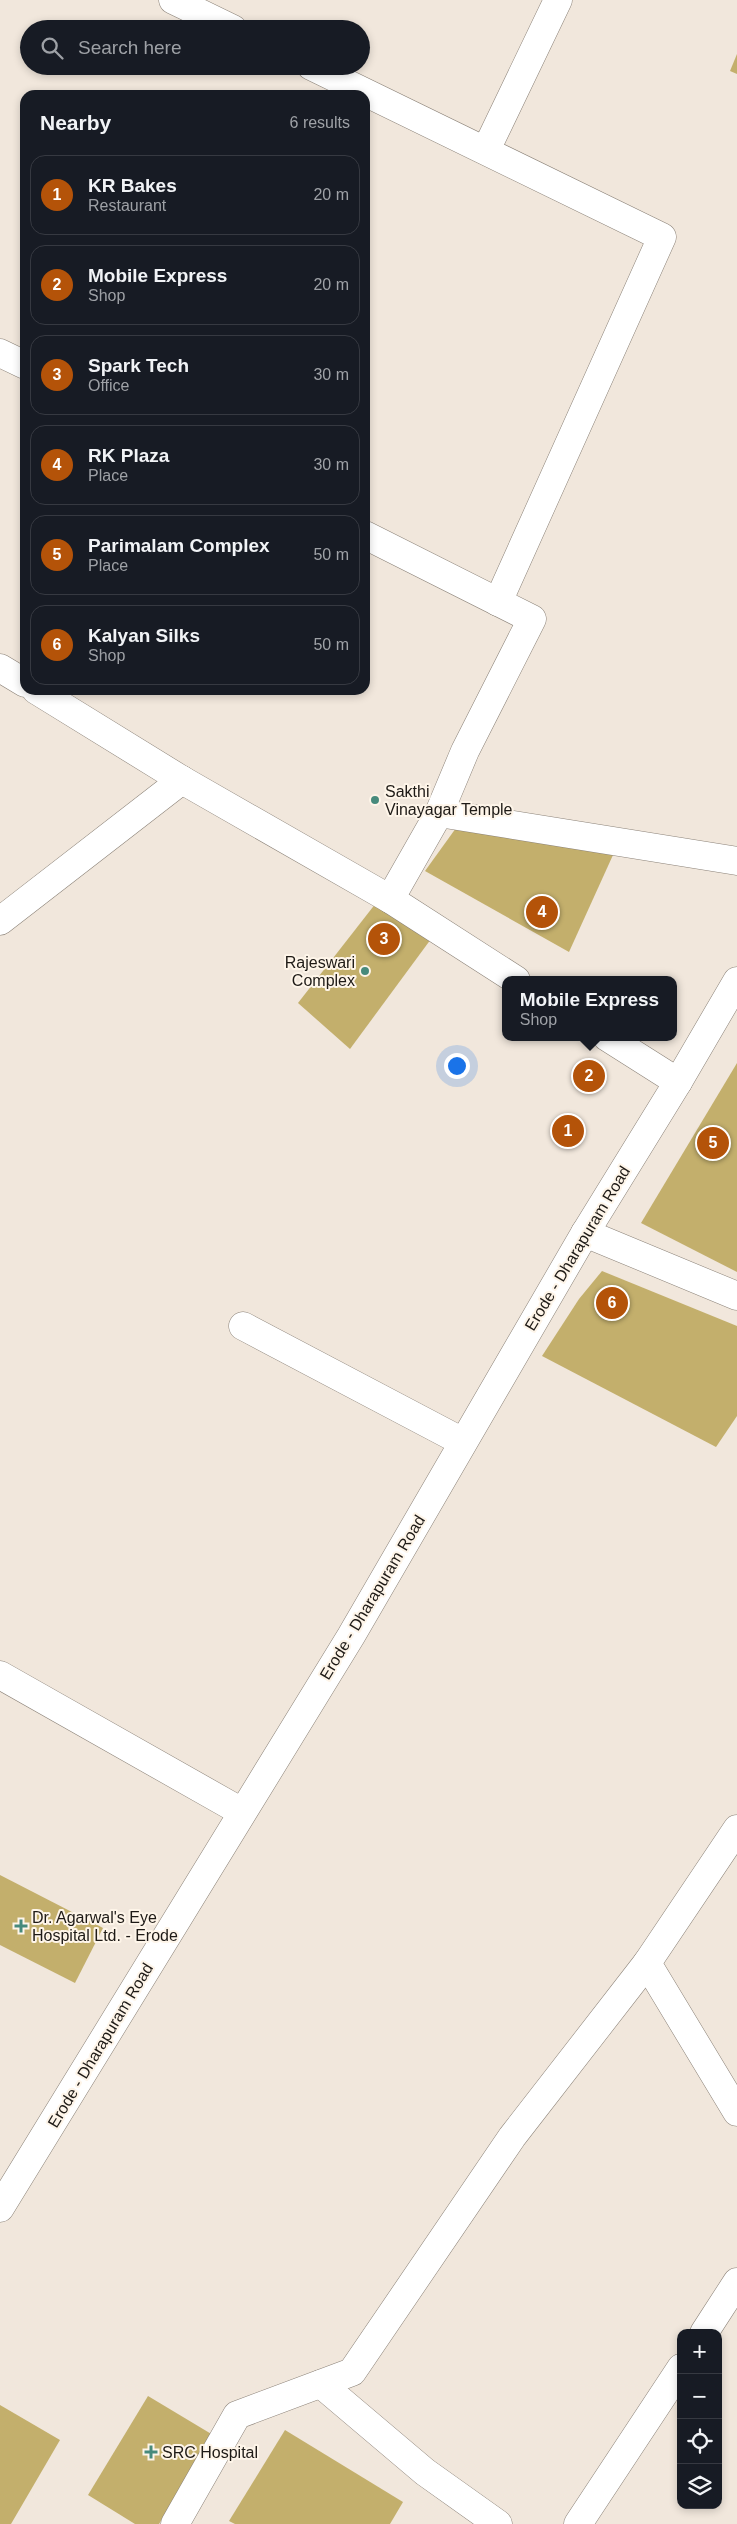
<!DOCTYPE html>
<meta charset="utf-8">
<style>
body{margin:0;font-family:Arial,sans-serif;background:#242831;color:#f1f3f6}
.controls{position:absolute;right:15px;bottom:15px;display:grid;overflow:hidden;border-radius:10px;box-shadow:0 2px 8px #0003}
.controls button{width:45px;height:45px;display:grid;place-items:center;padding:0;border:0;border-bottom:1px solid #363941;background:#171b24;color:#f1f3f6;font:25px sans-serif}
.you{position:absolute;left:456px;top:1065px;width:18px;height:18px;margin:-12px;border:4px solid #fff;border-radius:50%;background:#1a73e8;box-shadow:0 0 0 8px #1a73e833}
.badge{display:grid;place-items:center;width:32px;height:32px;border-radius:50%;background:#b45309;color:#fff;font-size:16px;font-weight:700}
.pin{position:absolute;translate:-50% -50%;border:2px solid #fff;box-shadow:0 1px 5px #0006}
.popup{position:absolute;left:502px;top:976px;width:175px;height:65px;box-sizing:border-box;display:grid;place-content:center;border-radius:10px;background:#171b24;filter:drop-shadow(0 1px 4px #0005);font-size:16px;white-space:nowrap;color:#9ea1a6}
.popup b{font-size:19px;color:#f1f3f6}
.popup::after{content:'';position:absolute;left:50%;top:100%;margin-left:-10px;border:10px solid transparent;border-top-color:#171b24}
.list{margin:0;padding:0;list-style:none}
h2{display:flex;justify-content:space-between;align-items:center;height:65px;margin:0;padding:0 20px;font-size:21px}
h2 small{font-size:16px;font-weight:400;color:#9ea1a6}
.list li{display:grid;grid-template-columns:32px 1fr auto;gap:15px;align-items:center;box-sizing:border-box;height:80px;margin:0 10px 10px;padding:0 10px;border:1px solid #363941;border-radius:15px}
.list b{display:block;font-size:19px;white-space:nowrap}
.list p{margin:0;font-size:16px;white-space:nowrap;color:#9ea1a6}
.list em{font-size:16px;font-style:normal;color:#9ea1a6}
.icon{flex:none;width:28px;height:28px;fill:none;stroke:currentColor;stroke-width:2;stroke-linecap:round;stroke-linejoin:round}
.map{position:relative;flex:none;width:737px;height:2524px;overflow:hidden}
.search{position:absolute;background:#171b24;box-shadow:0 2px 8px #0003;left:20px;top:20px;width:350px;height:55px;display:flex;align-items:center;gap:12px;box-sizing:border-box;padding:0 18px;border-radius:28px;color:#9ea1a6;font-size:19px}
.panel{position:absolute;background:#171b24;box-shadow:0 2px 8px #0003;left:20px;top:90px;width:350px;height:605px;border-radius:15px}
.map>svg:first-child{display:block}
</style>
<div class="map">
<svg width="737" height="2524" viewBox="0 0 737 2524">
<rect width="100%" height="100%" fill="#f1e7dc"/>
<g fill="#c3af6c">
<path d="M737,54V74L730,71Z"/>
<path d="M456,828L613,855L569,952L425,871Z"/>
<path d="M376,903L431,939L350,1049L298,1003Z"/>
<path d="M737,1063V1272L641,1223Z"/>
<path d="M602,1271L737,1326V1416L716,1447L542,1356L579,1299Z"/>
<path d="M0,1875L103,1928L75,1983L0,1945Z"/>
<path d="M148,2396L213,2435L159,2524H135L88,2495Z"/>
<path d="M0,2405L60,2440L11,2524H0Z"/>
<path d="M285,2430L403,2502L390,2524H235L229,2521Z"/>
</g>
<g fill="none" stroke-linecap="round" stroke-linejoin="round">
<defs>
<g id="minor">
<path d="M173,0L233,29"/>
<path d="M311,66L662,237L498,602"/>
<path d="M486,150L558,0"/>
<path d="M0,353L25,365"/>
<path d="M365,535L532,619L465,751L439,813L737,861"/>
<path d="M0,668L25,683"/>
<path d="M36,690L182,780L390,899L516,980"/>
<path d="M390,899L439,813"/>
<path d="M0,921L182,780"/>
<path d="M607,1037L678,1082"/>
<path d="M585,1233L737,1296"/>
<path d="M243,1326L463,1442"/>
<path d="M0,1675L242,1812"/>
<path d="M737,1829L647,1963L737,2112"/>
<path d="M704,2333L737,2282"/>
<path d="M321,2384L425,2472L498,2524"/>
<path d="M175,2524L237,2415L352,2372L512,2137L647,1963"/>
<path d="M578,2524L681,2368"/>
</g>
<path id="major" d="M0,2208L351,1636L585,1233L678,1082L737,981"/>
</defs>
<use href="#minor" stroke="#8b8278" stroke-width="29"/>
<use href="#major" stroke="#8b8278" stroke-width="29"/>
<use href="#minor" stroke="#fff" stroke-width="28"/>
<use href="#major" stroke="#fff" stroke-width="28"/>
</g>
<g fill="#478a7c" stroke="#fef5e9" stroke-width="2">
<circle cx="375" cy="800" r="5"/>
<circle cx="365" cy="971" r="5"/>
<path d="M18.5 1918.5h5v5h5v5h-5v5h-5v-5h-5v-5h5z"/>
<path d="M148.5 2444.5h5v5h5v5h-5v5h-5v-5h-5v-5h5z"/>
</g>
<g text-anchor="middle" stroke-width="4" stroke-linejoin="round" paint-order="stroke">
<g font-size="16" fill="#1e1a16" stroke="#fef5e9" text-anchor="start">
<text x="385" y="797">Sakthi<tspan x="385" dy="18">Vinayagar Temple</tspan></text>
<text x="355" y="968" text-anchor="end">Rajeswari<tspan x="355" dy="18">Complex</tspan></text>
<text x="32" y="1923">Dr. Agarwal's Eye<tspan x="32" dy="18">Hospital Ltd. - Erode</tspan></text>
<text x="162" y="2458">SRC Hospital</text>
</g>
<g font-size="16" fill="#1e1a16" stroke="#fef5e9">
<text transform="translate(577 1248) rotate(-59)" y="6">Erode - Dharapuram Road</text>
<text transform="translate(372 1597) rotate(-59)" y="6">Erode - Dharapuram Road</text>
<text transform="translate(100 2045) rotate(-59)" y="6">Erode - Dharapuram Road</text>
</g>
</g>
</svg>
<div class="controls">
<button>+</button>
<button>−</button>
<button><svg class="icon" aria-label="locate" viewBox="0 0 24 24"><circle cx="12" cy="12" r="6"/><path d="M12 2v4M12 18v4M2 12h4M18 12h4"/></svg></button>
<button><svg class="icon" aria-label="layers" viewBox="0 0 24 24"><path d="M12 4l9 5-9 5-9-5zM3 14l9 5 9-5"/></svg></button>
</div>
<div class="you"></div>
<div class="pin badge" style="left:568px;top:1131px">1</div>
<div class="pin badge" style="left:589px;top:1076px">2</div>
<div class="popup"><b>Mobile Express</b>Shop</div>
<div class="pin badge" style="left:384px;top:939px">3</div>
<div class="pin badge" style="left:542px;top:912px">4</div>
<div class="pin badge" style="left:713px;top:1143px">5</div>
<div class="pin badge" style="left:612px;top:1303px">6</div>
<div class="search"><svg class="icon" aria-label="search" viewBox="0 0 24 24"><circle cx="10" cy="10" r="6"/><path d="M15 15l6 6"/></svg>Search here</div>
<section class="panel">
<h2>Nearby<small>6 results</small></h2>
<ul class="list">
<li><span class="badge">1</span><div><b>KR Bakes</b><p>Restaurant</p></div><em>20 m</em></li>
<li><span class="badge">2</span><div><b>Mobile Express</b><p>Shop</p></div><em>20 m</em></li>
<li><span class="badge">3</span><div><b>Spark Tech</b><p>Office</p></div><em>30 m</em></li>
<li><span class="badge">4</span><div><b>RK Plaza</b><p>Place</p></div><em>30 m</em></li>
<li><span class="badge">5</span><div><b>Parimalam Complex</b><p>Place</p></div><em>50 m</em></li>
<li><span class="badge">6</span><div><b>Kalyan Silks</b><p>Shop</p></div><em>50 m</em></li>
</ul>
</section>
</div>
